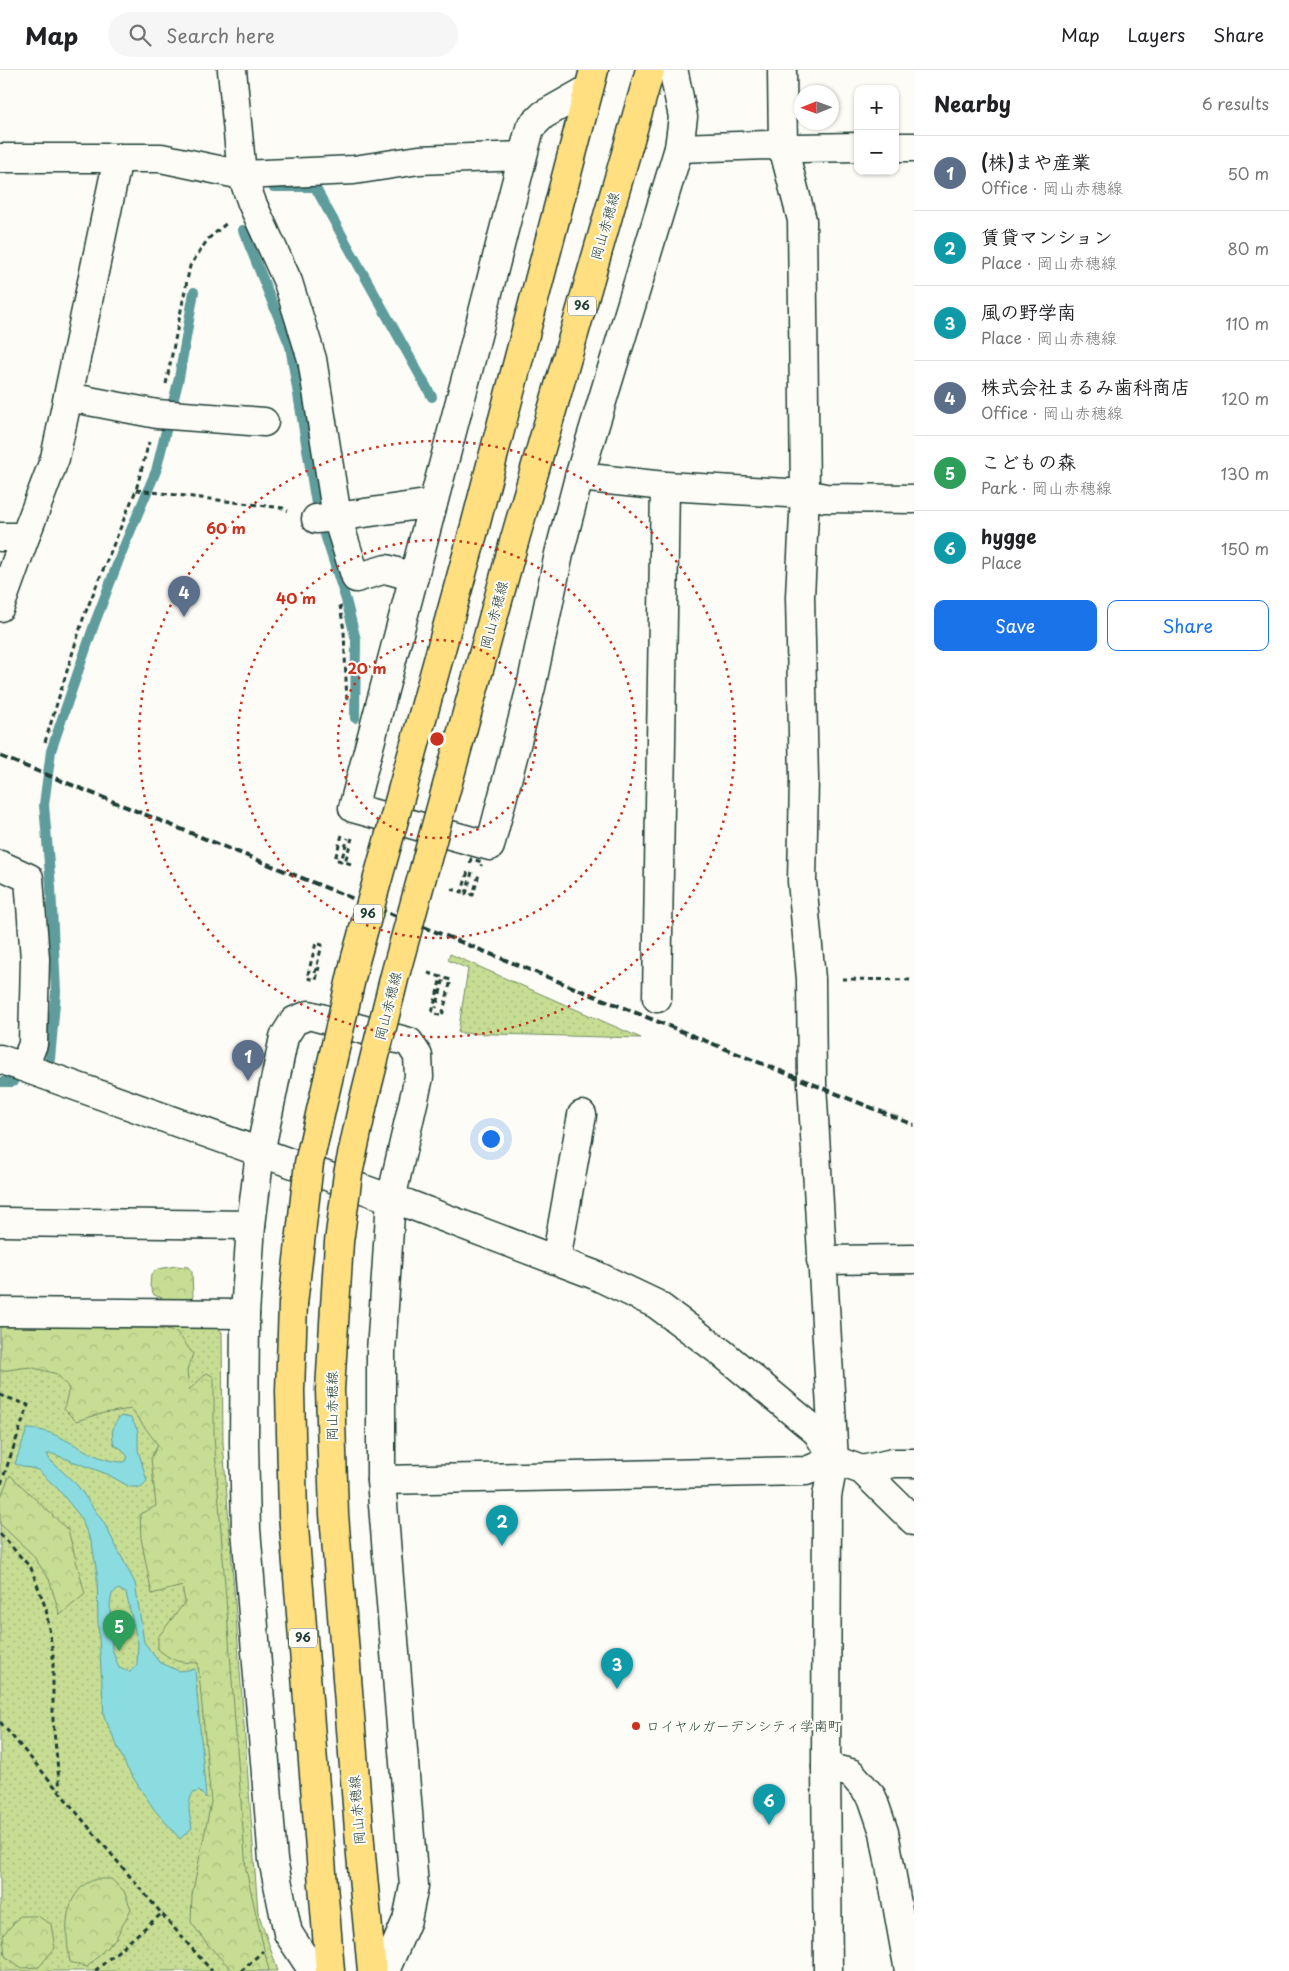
<!DOCTYPE html>
<meta charset="utf-8">
<style>
body{margin:0;font-family:"Playpen Sans","Klee One",sans-serif;background:#f6f6f6;color:#202124}
.controls{position:absolute;right:15px;top:15px;display:grid;overflow:hidden;border-radius:10px;box-shadow:0 1px 4px #0004}
.controls button{width:45px;height:45px;display:grid;place-items:center;padding:0;border:0;border-bottom:1px solid #e0e0e0;background:#fff;color:#202124;font:25px sans-serif}
.compass{position:absolute;left:794px;top:15px;width:45px;height:45px;border-radius:50%;background:#fff;box-shadow:0 1px 4px #0004;rotate:269deg}
.you{position:absolute;left:490px;top:1068px;width:18px;height:18px;margin:-12px;border:4px solid #fff;border-radius:50%;background:#1a73e8;box-shadow:0 0 0 8px #1a73e833}
.badge{display:grid;place-items:center;width:32px;height:32px;border-radius:50%;background:#1a73e8;color:#fff;font-size:16px;font-weight:700}
.pin{position:absolute;translate:-50% -41px;filter:drop-shadow(0 1px 2px #0008)}
.pin::after{content:'';position:absolute;top:26px;width:18px;height:15px;background:inherit;clip-path:polygon(0 0,100% 0,50% 100%)}
.list{margin:0;padding:0;list-style:none}
h2{display:flex;justify-content:space-between;align-items:center;height:65px;margin:0;padding:0 20px;font-size:21px}
h2 small{font-size:16px;font-weight:400;color:#757577}
.list li{display:grid;grid-template-columns:32px 1fr auto;gap:15px;align-items:center;box-sizing:border-box;height:75px;padding:0 20px;border-top:1px solid #e0e0e0}
.list b{display:block;font-size:19px;white-space:nowrap}
.list p{margin:0;font-size:16px;white-space:nowrap;color:#757577}
.list em{font-size:16px;font-style:normal;color:#757577}
.actions{display:flex;gap:10px;padding:15px 20px}
.actions a{flex:1;padding:11px 0;border:1px solid #1a73e8;border-radius:10px;text-align:center;font-size:18px;color:#1a73e8}
.actions .main{background:#1a73e8;color:#fff}
.icon{flex:none;width:28px;height:28px;fill:none;stroke:currentColor;stroke-width:2;stroke-linecap:round;stroke-linejoin:round}
.map{position:relative;flex:none;width:914px;height:1901px;overflow:hidden}
header{display:flex;align-items:center;gap:30px;box-sizing:border-box;height:70px;padding:0 25px;background:#fff;border-bottom:1px solid #e0e0e0}
header strong{font-size:24px}
nav{display:flex;gap:28px;margin-inline-start:auto;font-size:18px}
.search{width:350px;height:45px;background:#f6f6f6;display:flex;align-items:center;gap:12px;box-sizing:border-box;padding:0 18px;border-radius:28px;color:#757577;font-size:19px}
main{display:flex}
aside{flex:1;background:#fff}
.map>svg:first-child{display:block}
</style>
<header>
<strong>Map</strong>
<div class="search"><svg class="icon" aria-label="search" viewBox="0 0 24 24"><circle cx="10" cy="10" r="6"/><path d="M15 15l6 6"/></svg>Search here</div>
<nav><a>Map</a><a>Layers</a><a>Share</a></nav>
</header>
<main>
<div class="map">
<svg width="914" height="1901" viewBox="0 0 914 1901">
<defs>
<pattern id="grass-dots" width="8" height="8" patternUnits="userSpaceOnUse" patternTransform="scale(1.25)"><rect width="8" height="8" fill="#c6dd93"/><path d="M2 2h.1M6 6h.1" fill="none" stroke="#aabf7f" stroke-width="1.8" stroke-linecap="round"/></pattern>
<pattern id="forest-crowns" width="20" height="18" patternUnits="userSpaceOnUse" patternTransform="scale(1.25)"><rect width="20" height="18" fill="#c6dd93"/><path d="M2 6a3 3 0 1 1 6 0M12 15a3 3 0 1 1 6 0" fill="none" stroke="#aabf7f"/></pattern>
</defs>
<rect width="100%" height="100%" fill="#fdfcf7"/>
<filter id="ink" filterUnits="userSpaceOnUse"><feTurbulence type="fractalNoise" baseFrequency=".02" numOctaves="2"/><feDisplacementMap in="SourceGraphic" scale="10" xChannelSelector="R" yChannelSelector="G"/><feConvolveMatrix kernelMatrix="1 2 1 2 8 2 1 2 1" color-interpolation-filters="sRGB"/></filter>
<g filter="url(#ink)">
<g fill="url(#grass-dots)" stroke="#728d64">
<path d="M450,884L641,968L458,963L468,899L448,890Z"/>
<path d="M0,1251L212,1252L222,1262L223,1372L258,1842L278,1901H0Z"/>
</g>
<g fill="url(#forest-crowns)" stroke="#728d64">
<path d="M176,1196L188,1197L192,1202L193,1227L184,1234L172,1232L154,1225L150,1216L151,1204L158,1199Z"/>
<path d="M0,1256L151,1258L177,1262L193,1284L187,1300L189,1320L207,1303L214,1307V1366L246,1800L269,1901H233L207,1874L191,1852L192,1825L211,1732L198,1593C178,1592 175,1593 158,1579V1567L185,1532L182,1516L152,1524L141,1468L140,1444L156,1436L151,1388L158,1375L131,1339L104,1343L76,1351L64,1339L69,1318L57,1304L30,1297L0,1301Z"/>
<path d="M10,1405L68,1460L85,1524L60,1545L49,1509L32,1484L0,1454V1428Z"/>
<path d="M96,1809H111L124,1821L131,1839L116,1868L87,1897L70,1892C66,1867 62,1836 82,1817C85,1813 92,1811 96,1809Z"/>
<path d="M20,1846H37L51,1854L55,1878L39,1897L22,1898L5,1886L3,1865Z"/>
</g>
<path fill="#8adce1" stroke="#5f9c9c" fill-rule="evenodd" d="M121,1346L131,1348L138,1361V1380L147,1411L141,1417H130L107,1404L53,1384H47L50,1390L77,1415L104,1453L135,1513L144,1572L159,1592L179,1601L195,1599L206,1728L199,1721L193,1723C186,1734 190,1746 192,1758L180,1769L153,1738L127,1698L104,1646L98,1552L97,1504L92,1473L79,1445L58,1419L38,1400L15,1394L27,1359C63,1358 89,1393 125,1392L128,1387L122,1379L114,1375C111,1362 112,1355 121,1346ZM118,1519L126,1523L138,1574L137,1594L130,1602L119,1598L112,1579L110,1534L112,1524Z"/>
<g fill="none" stroke-linecap="round" stroke-linejoin="round">
<g stroke="#5f9c9c" stroke-width="10">
<path d="M273,117H315L432,327"/>
<path d="M243,160L290,276L317,440L346,530L356,570L355,648"/>
<path d="M50,989L56,922L51,817L44,735L51,681L94,555L125,474L156,401L179,308L194,222"/>
<path d="M0,1012H13"/>
</g>
<defs>
<g id="minor">
<path d="M232,0L242,105L252,133L288,212L312,289L337,447L433,433"/>
<path d="M782,0L783,77L802,150L805,424L800,527L804,709L802,811L811,909L812,1014L834,1390L827,1426L826,1697L828,1901"/>
<path d="M589,19L543,45L530,58L470,293L353,738L490,776L531,617L559,484L579,407L679,78L683,47L674,3L672,0"/>
<path d="M895,77H914"/>
<path d="M679,78L768,75L798,78L858,77"/>
<path d="M0,88H161L242,105L354,100L419,90L521,86"/>
<path d="M68,327L157,344L264,352"/>
<path d="M579,407L665,416L805,424L825,428L914,429"/>
<path d="M316,449L337,447L356,508L386,499L414,507"/>
<path d="M0,467H25L55,388L118,88"/>
<path d="M0,537L25,467"/>
<path d="M0,795L29,808L35,889L33,974L24,997"/>
<path d="M657,928L665,416"/>
<path d="M0,989L391,1129L408,1134L595,1205L656,1234L722,1283L817,1362L834,1390L862,1400L914,1451"/>
<path d="M0,1152L251,1155"/>
<path d="M556,1190L582,1045"/>
<path d="M821,1190L914,1189"/>
<path d="M0,1242L245,1244"/>
<path d="M862,1400L893,1393H914"/>
<path d="M381,1410L806,1401L834,1390"/>
<path d="M826,1697L851,1703L872,1727L884,1762L909,1901"/>
<path d="M313,1901L288,1863L273,1790L246,1459L244,1373L245,1244L251,1155L260,1083L284,967L294,951L309,945L409,972L418,986L419,1007L391,1129L381,1282V1410L414,1816L407,1850L385,1901"/>
</g>
<g id="major">
<path d="M474,460L594,0"/>
<path d="M514,472L650,0"/>
<path d="M293,1234L290,1321L293,1445L330,1901"/>
<path d="M335,1237L330,1320L334,1444L361,1785L372,1901"/>
</g>
</defs>
<use href="#minor" stroke="#1f3d34" stroke-width="31"/>
<use href="#major" stroke="#1f3d34" stroke-width="31"/>
<g stroke="#1f3d34" stroke-width="3" stroke-dasharray="5 4" stroke-linecap="butt">
<path d="M166,314L190,196L208,169L228,152"/>
<path d="M136,420L283,438L288,441"/>
<path d="M340,535L344,561L347,634"/>
<path d="M45,672L84,546L136,420L149,372"/>
<path d="M342,765L335,789L341,791L348,768"/>
<path d="M351,794L345,792L352,768"/>
<path d="M472,802L466,824L473,825L479,804"/>
<path d="M451,819L462,822L468,801"/>
<path d="M315,903L322,875L316,873L307,908L316,910L319,897"/>
<path d="M428,903L441,907L432,943L442,946L451,910L444,908L436,938"/>
<path d="M842,909L914,910"/>
<path d="M0,1325L28,1335L0,1417"/>
<path d="M0,1464L31,1498L46,1539L53,1584V1651L60,1720"/>
<path d="M0,1652C71,1734 139,1820 212,1901"/>
<path d="M95,1901L161,1844"/>
<path d="M241,1901L263,1881"/>
</g>
<use href="#minor" stroke="#fdfcf7" stroke-width="28"/>
<use href="#major" stroke="#ffdf80" stroke-width="28"/>
<path stroke="#1f3d34" stroke-width="4" stroke-dasharray="8 4" stroke-linecap="butt" d="M0,686L914,1055"/>
<defs>
<g id="major-bridge">
<path d="M293,1234L309,1093L355,891L474,460"/>
<path d="M335,1237L339,1172L348,1104L363,1034L395,905L514,472"/>
</g>
</defs>
<use href="#major-bridge" stroke="#1f3d34" stroke-width="31" stroke-linecap="butt"/>
<path stroke="#1f3d34" stroke-width="3" stroke-dasharray="5 4" stroke-linecap="butt" d="M470,793L471,789L482,792L481,796"/>
<use href="#major-bridge" stroke="#ffdf80" stroke-width="28"/>
</g>
</g>
<g fill="none" stroke="#c8321e" stroke-width="2.5" stroke-dasharray="2.5 5">
<circle cx="437" cy="669" r="99"/>
<circle cx="437" cy="669" r="199"/>
<circle cx="437" cy="669" r="298"/>
</g>
<circle fill="#c8321e" stroke="#fdfcf7" stroke-width="2" cx="636" cy="1656" r="5"/>
<g text-anchor="middle" stroke-width="4" stroke-linejoin="round" paint-order="stroke">
<g fill="#fdfcf7" stroke="#62766e" stroke-width="1">
<rect x="568" y="226.5" width="28" height="19" rx="4"/>
<rect x="354" y="834.5" width="28" height="19" rx="4"/>
<rect x="289" y="1558.5" width="28" height="19" rx="4"/>
</g>
<g font-size="12" font-weight="bold" fill="#1f3d34">
<text x="582" y="240">96</text>
<text x="368" y="848">96</text>
<text x="303" y="1572">96</text>
</g>
<g font-size="14" fill="#1f3d34" stroke="#fdfcf7">
<text transform="translate(605 156) rotate(-74)" y="5">岡山赤穂線</text>
<text transform="translate(494 545) rotate(-75)" y="5">岡山赤穂線</text>
<text transform="translate(388 936) rotate(-76)" y="5">岡山赤穂線</text>
<text transform="translate(332 1336) rotate(-90)" y="5">岡山赤穂線</text>
<text transform="translate(357 1740) rotate(-95)" y="5">岡山赤穂線</text>
</g>
<g font-size="14" fill="#1f3d34" stroke="#fdfcf7" text-anchor="start">
<text x="646" y="1661">ロイヤルガーデンシティ学南町</text>
</g>
</g>
<circle cx="437" cy="669" r="8" fill="#c8321e" stroke="#fdfcf7" stroke-width="2.5"/>
<g font-size="15" text-anchor="middle" font-weight="bold" fill="#c8321e" stroke="#fdfcf7" stroke-width="4" stroke-linejoin="round" paint-order="stroke">
<text x="226" y="464">60 m</text>
<text x="296" y="534">40 m</text>
<text x="367" y="604">20 m</text>
</g>
</svg>
<div class="controls">
<button>+</button>
<button>−</button>
</div>
<svg class="compass" viewBox="-18 -18 36 36"><path d="M0-13l5 13h-10z" fill="#e53935"/><path d="M0 13l5-13h-10z" fill="#757577"/></svg>
<div class="you"></div>
<div class="pin badge" style="left:248px;top:1011px;background:#5c6f8a">1</div>
<div class="pin badge" style="left:502px;top:1476px;background:#0f9aa8">2</div>
<div class="pin badge" style="left:617px;top:1619px;background:#0f9aa8">3</div>
<div class="pin badge" style="left:184px;top:547px;background:#5c6f8a">4</div>
<div class="pin badge" style="left:119px;top:1581px;background:#2e9e5b">5</div>
<div class="pin badge" style="left:769px;top:1755px;background:#0f9aa8">6</div>
</div>
<aside>
<h2>Nearby<small>6 results</small></h2>
<ul class="list">
<li><span class="badge" style="background:#5c6f8a">1</span><div><b>(株)まや産業</b><p>Office · 岡山赤穂線</p></div><em>50 m</em></li>
<li><span class="badge" style="background:#0f9aa8">2</span><div><b>賃貸マンション</b><p>Place · 岡山赤穂線</p></div><em>80 m</em></li>
<li><span class="badge" style="background:#0f9aa8">3</span><div><b>風の野学南</b><p>Place · 岡山赤穂線</p></div><em>110 m</em></li>
<li><span class="badge" style="background:#5c6f8a">4</span><div><b>株式会社まるみ歯科商店</b><p>Office · 岡山赤穂線</p></div><em>120 m</em></li>
<li><span class="badge" style="background:#2e9e5b">5</span><div><b>こどもの森</b><p>Park · 岡山赤穂線</p></div><em>130 m</em></li>
<li><span class="badge" style="background:#0f9aa8">6</span><div><b>hygge</b><p>Place</p></div><em>150 m</em></li>
</ul>
<div class="actions"><a class="main">Save</a><a>Share</a></div>
</aside>
</main>
